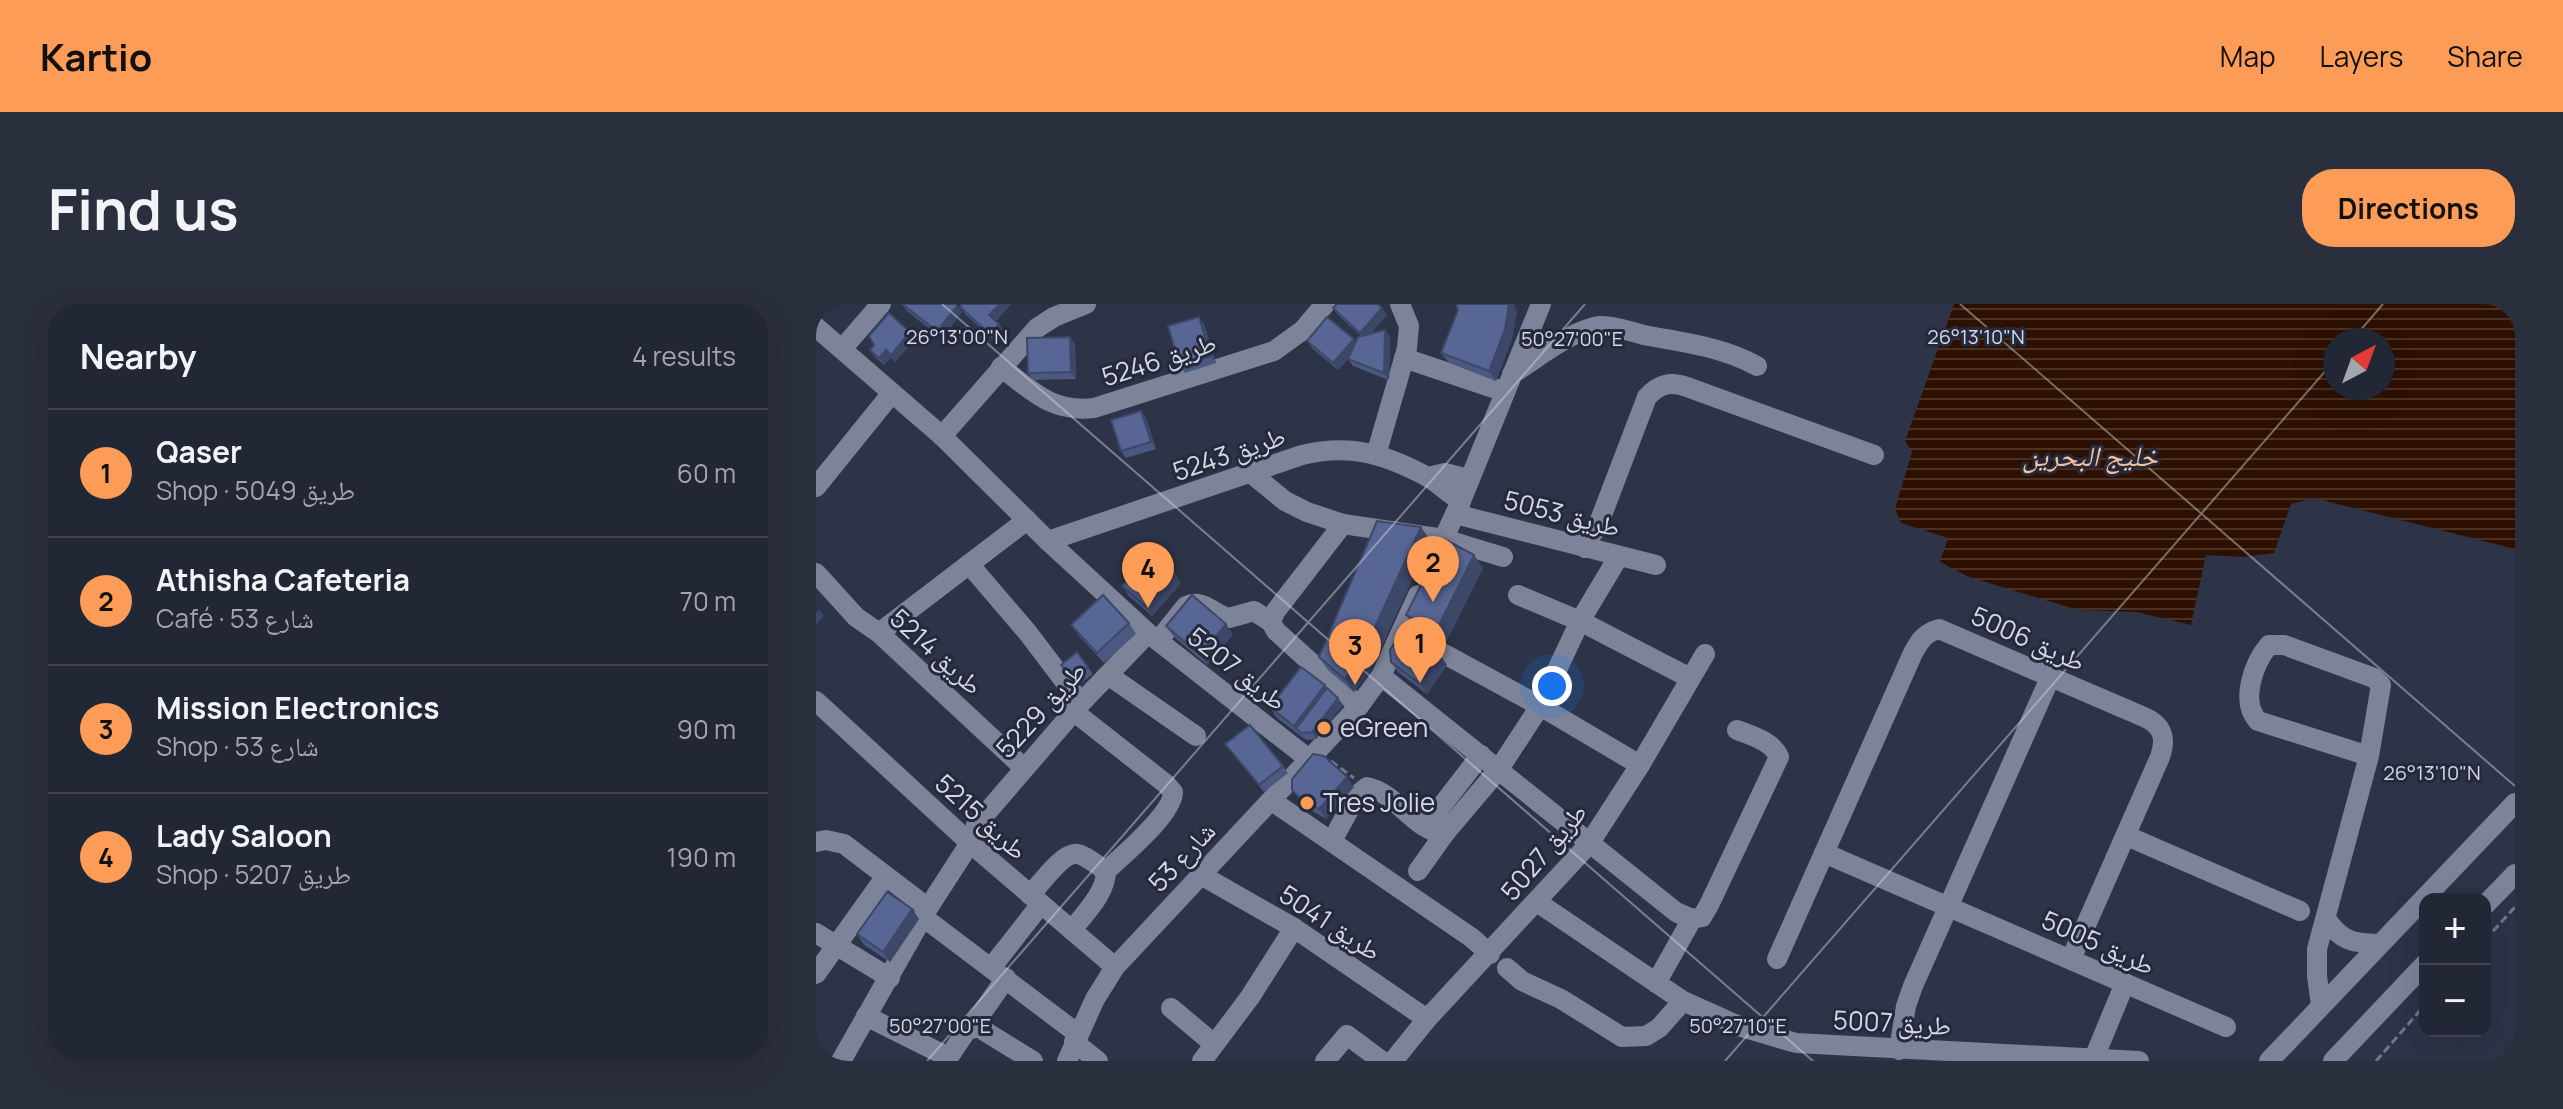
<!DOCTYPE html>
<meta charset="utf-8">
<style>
body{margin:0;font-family:Manrope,"Noto Naskh Arabic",sans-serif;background:#2a2f3d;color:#f1f3f6}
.controls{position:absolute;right:24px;bottom:24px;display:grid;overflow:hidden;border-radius:16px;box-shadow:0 8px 32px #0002}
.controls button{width:72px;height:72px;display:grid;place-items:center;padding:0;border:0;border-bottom:2px solid #3f4450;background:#222735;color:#f1f3f6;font:40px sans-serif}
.compass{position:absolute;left:1507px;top:24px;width:72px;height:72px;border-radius:50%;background:#222735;box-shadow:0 8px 32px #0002;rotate:41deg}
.you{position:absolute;left:736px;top:382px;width:28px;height:28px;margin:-20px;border:6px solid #fff;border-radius:50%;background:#1a73e8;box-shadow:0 0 0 12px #1a73e833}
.badge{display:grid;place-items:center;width:52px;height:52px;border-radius:50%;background:#fd9c56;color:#111;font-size:26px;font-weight:700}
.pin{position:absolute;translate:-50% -66px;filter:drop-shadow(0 2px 4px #0008)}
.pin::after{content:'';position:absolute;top:42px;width:28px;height:24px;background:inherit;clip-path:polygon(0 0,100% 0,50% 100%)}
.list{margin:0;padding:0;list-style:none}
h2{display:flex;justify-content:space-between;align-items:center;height:104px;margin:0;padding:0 32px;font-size:34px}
h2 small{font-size:26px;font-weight:400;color:#a2a5ad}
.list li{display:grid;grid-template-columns:52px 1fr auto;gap:24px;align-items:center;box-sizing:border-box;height:128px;padding:0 32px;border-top:2px solid #3f4450}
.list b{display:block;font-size:30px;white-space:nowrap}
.list p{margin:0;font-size:26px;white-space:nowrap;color:#a2a5ad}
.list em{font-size:26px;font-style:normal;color:#a2a5ad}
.map{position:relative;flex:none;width:1699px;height:757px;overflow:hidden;border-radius:32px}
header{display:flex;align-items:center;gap:48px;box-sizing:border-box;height:112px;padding:0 40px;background:#fd9c56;color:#111}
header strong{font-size:38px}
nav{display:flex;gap:44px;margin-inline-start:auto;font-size:28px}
.intro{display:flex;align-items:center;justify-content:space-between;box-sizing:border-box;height:192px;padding:0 48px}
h1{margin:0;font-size:56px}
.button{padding:20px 36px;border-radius:32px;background:#fd9c56;color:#111;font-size:28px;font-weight:700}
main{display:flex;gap:48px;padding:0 48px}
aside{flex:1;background:#222735;border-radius:32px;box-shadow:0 8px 32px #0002}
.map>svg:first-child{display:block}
</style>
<header>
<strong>Kartio</strong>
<nav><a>Map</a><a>Layers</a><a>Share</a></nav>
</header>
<div class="intro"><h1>Find us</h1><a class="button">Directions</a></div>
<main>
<aside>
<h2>Nearby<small>4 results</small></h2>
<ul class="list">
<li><span class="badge">1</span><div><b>Qaser</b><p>Shop · طريق 5049</p></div><em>60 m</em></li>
<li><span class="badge">2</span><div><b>Athisha Cafeteria</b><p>Café · شارع 53</p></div><em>70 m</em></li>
<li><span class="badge">3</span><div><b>Mission Electronics</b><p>Shop · شارع 53</p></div><em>90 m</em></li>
<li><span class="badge">4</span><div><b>Lady Saloon</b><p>Shop · طريق 5207</p></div><em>190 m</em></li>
</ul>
</aside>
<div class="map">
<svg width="1699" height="757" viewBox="0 0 1699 757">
<defs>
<pattern id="water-rules" width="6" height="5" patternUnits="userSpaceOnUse" patternTransform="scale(2)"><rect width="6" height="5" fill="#2e1000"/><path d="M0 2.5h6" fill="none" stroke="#4b3225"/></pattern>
</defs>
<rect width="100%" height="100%" fill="#2d3447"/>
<path fill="url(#water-rules)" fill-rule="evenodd" d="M1138,0H1699V245L1498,194L1475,200L1458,249L1427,253L1390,251L1375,321L1321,308L1262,306L1153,273L1124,258L1132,234L1085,219L1079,205L1096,148L1089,137ZM1519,36H1567V84H1519Z"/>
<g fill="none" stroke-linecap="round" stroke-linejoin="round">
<g stroke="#717787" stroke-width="3" stroke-dasharray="8 4" stroke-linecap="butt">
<path d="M515,457L538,474"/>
<path d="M1669,636L1699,603"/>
<path d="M1560,757L1609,701"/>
</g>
<g stroke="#7d849a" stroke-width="20">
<path d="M0,23L126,132L232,237L332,329L494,456"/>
<path d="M26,45L65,0"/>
<path d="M588,54L689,88"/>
<path d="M185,63C216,87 236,109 278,104L458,47L487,26L509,0"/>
<path d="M696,70C719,56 757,25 784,22C800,21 817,29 833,32C871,39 906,43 941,62"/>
<path d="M126,132L221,24L238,13L270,0"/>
<path d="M560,151L591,44L593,22L584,0"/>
<path d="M436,170L469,197L491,208L527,220L628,235L687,253"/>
<path d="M612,173L629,169L653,175"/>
<path d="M0,183L76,89"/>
<path d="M639,210L840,261"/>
<path d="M232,237L486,151C533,140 566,149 608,171C621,178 632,189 645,197"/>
<path d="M769,244L773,233L781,224L831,93C843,80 854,77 871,83L1058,151"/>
<path d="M153,260L212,329L265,399"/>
<path d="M615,262L645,197L725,0"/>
<path d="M0,269L40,313L63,329L208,464"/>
<path d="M702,291L764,317L874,374"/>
<path d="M455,318L459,308L527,220"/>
<path d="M586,327L724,402L824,461"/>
<path d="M63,329L211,216"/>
<path d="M342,337L370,302C387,294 397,310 413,314L438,307L455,318L460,327L543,402"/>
<path d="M292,371L380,432"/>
<path d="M565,372L860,608L876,615"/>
<path d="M0,397L154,539L299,663"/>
<path d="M257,407L350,480L357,488C357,510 307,551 290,567"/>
<path d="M456,497L656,634L674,650"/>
<path d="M160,521L265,399L332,329"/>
<path d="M610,522L665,451"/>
<path d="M1311,532L1484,607"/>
<path d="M516,537L541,491L551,483C580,488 601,530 629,529"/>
<path d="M0,538L10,536L28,540L112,604"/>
<path d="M1008,549L1410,723"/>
<path d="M602,567L629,529L683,465L724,402L764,317L803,252"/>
<path d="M385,571L478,624L611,715"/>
<path d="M214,591C224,581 247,547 262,550C271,552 282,562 290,567"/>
<path d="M721,598L867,697L925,723L980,739L1323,757"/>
<path d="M1669,601L1699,570"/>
<path d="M107,613L262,730"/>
<path d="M1510,615C1525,637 1537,639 1561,640"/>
<path d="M256,626C269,609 290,589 290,567"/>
<path d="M0,629L74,674"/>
<path d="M961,655L1097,349C1104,336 1109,329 1123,325L1328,413C1346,421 1351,433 1344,453L1255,655"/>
<path d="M175,664L225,600"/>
<path d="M691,664L706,677L745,695L806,733L830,732L843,724L867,697"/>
<path d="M0,670L70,572"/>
<path d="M840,679L876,615L886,613L893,601L963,453C956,437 936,432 921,426"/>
<path d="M1505,701L1501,672V645L1553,452L1565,381L1558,374L1468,341H1453C1437,360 1424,398 1442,417L1553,452"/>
<path d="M355,704L398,740"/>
<path d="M50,712L132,753"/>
<path d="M156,723L190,674"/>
<path d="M258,738L282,757"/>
<path d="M1083,746L1090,702L1097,682L1234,374"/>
<path d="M1278,754L1309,679"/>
<path d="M25,757L112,604L154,539"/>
<path d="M130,757L151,726L162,723L217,757"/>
<path d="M251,757L279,695L299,663L543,402L565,372L602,291"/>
<path d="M386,757L434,693L478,624"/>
<path d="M509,757L531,731L566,757"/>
<path d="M577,757L611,715L773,540L824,461L889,350"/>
<path d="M1453,757L1699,499"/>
<path d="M1517,757L1609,660"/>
</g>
</g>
<g fill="#4b587f">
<path d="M86,0L141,2L146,8L126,34L91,7Z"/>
<path d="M146,0H195L180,17L188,27L179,37L149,10L144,3Z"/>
<path d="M517,4L571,11L554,30L569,26L574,33L573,76L537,62L532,55L522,66L496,44L491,37L538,35L539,38L545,32L522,11Z"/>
<path d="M701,8L696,35L680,77L633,59L625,49Z"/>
<path d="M388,20L400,59L369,69L364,62Z"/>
<path d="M94,28L99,35L79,58L75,53L68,61L59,53L54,46Z"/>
<path d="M254,33L259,40L260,75L217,76L212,69Z"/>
<path d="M325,107L330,114L340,145L310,154L305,147Z"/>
<path d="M614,236L555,366L538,388L512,366L503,353Z"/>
<path d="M667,264L629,340L599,325L590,311Z"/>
<path d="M365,279L336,312L313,292L306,282Z"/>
<path d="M313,319L320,330L288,359L262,331L255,321Z"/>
<path d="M350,322L417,330L391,361L357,332Z"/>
<path d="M261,348L277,370L261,382L245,361Z"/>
<path d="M575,358L631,361L611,390L582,368Z"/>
<path d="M511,385L527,401L500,435L491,436L485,432L461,414L454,403Z"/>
<path d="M409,440L467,462L472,469L448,488Z"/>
<path d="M538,483L510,515L491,504L476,486Z"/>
<path d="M96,605L103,615L74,658L48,641L41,630Z"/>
</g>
<g fill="#3d4768">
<path d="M184,0H195L178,18L173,11Z"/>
<path d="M693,0H698L701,8L696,35L680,77L673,67Z"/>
<path d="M141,2L146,8L126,34L121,27Z"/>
<path d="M566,4L571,11L549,36L544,29Z"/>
<path d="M383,13L388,20L400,59L395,52Z"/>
<path d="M183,20L188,27L179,37L174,30Z"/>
<path d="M569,26L574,33L573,76L568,69Z"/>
<path d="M94,28L99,35L79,58L75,51Z"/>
<path d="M254,33L259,40L260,75L255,68Z"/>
<path d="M538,35L543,42L522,66L517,59Z"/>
<path d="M70,46L75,53L68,61L63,54Z"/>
<path d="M325,107L330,114L340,145L335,138Z"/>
<path d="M605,223L614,236L555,366L538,388L529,375Z"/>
<path d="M658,251L667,264L629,340L620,327Z"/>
<path d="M358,268L365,279L336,312L329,302Z"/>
<path d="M3,305L8,312L0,321V309Z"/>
<path d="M410,320L417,330L391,361L384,351Z"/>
<path d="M624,351L631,361L611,390L603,379Z"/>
<path d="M509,381L516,391L487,430L480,425L485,432L478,422Z"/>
<path d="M522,394L527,401L500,435L496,428Z"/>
<path d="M531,473L538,483L510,515L503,505Z"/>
<path d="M96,605L103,615L74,658L67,648Z"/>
</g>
<g fill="#576694" stroke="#3d4768" stroke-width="2">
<path d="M86,0H139L141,2L121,27Z"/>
<path d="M146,0H184L173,11L183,20L174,30L144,3Z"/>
<path d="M521,0H562L566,4L544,29L517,4Z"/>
<path d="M640,0H693L689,25L673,67L625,49L642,6Z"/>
<path d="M73,9L94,28L75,51L70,46L63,54L54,46L58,41L53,32Z"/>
<path d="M383,13L395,52L364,62L352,22Z"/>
<path d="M511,13L538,35L517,59L491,37Z"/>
<path d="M569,26L568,69L532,55L542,33Z"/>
<path d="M254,33L255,68L212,69L211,34Z"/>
<path d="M325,107L335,138L305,147L295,116Z"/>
<path d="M561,217L605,223L545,353L529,375L503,353Z"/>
<path d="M628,235L658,251L620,327L590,311Z"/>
<path d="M334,249L358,268L329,302L306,282Z"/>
<path d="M287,291L313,319L281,349L255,321Z"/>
<path d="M376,291L410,320L384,351L350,322Z"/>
<path d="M587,326L624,351L603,379L575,358L574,346Z"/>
<path d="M261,348L272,363L256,375L245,361Z"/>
<path d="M485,363L509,381L478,422L454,403Z"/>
<path d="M511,384L522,394L496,428L486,429L480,425Z"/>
<path d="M434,421L467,462L443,481L409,440Z"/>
<path d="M497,450L508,452L531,473L503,505L484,494L476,486V475Z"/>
<path d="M71,588L96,605L67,648L41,630Z"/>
</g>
<path fill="none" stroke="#d5d9e5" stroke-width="2" stroke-opacity="0.45" d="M126,0L997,757M1144,0L1699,482M1536,36L1567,0M111,757L769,0M909,757L1519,56"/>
<g fill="#fd9c56" stroke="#242a3c" stroke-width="3">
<circle cx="508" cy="424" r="8"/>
<circle cx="491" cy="499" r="8"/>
</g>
<g text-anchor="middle" stroke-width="6" stroke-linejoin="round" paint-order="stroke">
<g font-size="26" fill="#d5d9e5" stroke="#242a3c">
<text transform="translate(343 56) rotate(-18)" y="9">طريق 5246</text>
<text transform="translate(413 150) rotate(-19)" y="9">طريق 5243</text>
<text transform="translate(746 210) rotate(14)" y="9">طريق 5053</text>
<text transform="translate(1212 335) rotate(24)" y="9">طريق 5006</text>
<text transform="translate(120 348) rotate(42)" y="9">طريق 5214</text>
<text transform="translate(421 365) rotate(38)" y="9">طريق 5207</text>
<text transform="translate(225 406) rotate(-48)" y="9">طريق 5229</text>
<text transform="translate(165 513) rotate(42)" y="9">طريق 5215</text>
<text transform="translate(728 548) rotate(-50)" y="9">طريق 5027</text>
<text transform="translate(366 553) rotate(-47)" y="9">شارع 53</text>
<text transform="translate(514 619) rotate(33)" y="9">طريق 5041</text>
<text transform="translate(1282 639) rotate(24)" y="9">طريق 5005</text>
<text transform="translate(1076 719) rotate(3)" y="9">طريق 5007</text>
</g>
<g font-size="26" fill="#d5d9e5" stroke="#242a3c" text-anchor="start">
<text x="524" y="433">eGreen</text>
<text x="507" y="508">Tres Jolie</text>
</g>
<g font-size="28" font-style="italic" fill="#fcc19b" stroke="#242a3c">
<text x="1274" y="162">خليج البحرين</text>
</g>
</g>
<g font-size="20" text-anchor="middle" fill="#d5d9e5" stroke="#242a3c" stroke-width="6" stroke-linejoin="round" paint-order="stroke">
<text x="141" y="40">26°13'00"N</text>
<text x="1160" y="40">26°13'10"N</text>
<text x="756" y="42">50°27'00"E</text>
<text x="1616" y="476">26°13'10"N</text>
<text x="124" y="729">50°27'00"E</text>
<text x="922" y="729">50°27'10"E</text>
</g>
</svg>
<div class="controls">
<button>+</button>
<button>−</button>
</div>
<svg class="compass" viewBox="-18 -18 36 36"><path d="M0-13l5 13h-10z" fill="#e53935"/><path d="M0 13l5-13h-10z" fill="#a2a5ad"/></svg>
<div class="you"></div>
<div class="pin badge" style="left:604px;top:379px">1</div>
<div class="pin badge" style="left:617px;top:298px">2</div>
<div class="pin badge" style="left:539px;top:381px">3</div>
<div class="pin badge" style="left:332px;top:304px">4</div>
</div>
</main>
